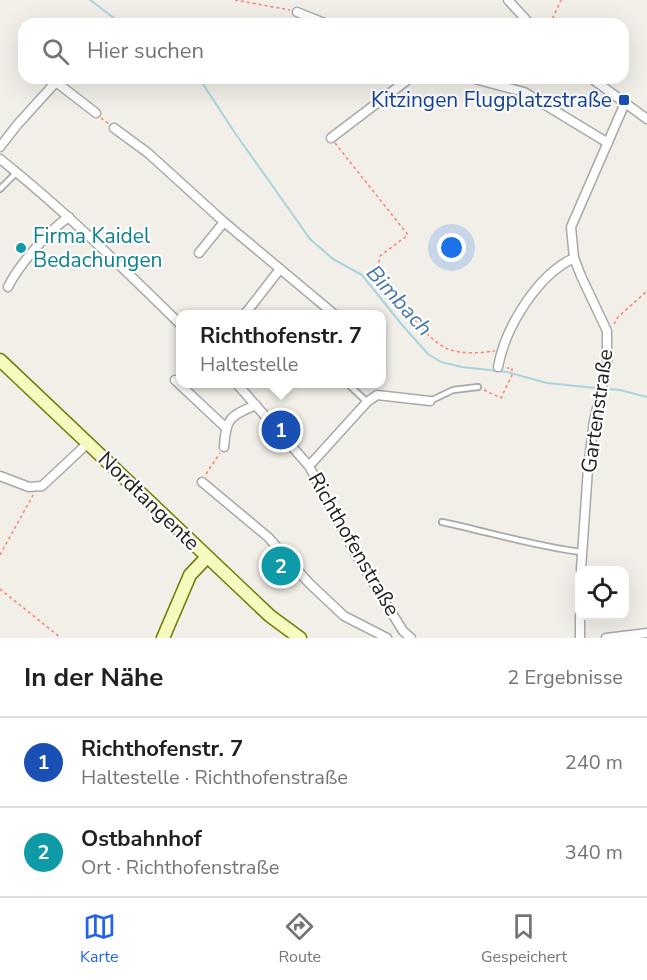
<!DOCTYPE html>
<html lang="de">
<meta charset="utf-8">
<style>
body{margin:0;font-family:"Nunito Sans",sans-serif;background:#f6f6f6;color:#202124}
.controls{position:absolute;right:18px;bottom:18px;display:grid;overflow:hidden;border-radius:12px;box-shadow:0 6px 24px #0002}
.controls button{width:54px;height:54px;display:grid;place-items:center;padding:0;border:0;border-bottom:2px solid #e0e0e0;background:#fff;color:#202124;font:30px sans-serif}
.you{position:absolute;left:452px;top:248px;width:21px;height:21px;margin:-15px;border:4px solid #fff;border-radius:50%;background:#1a73e8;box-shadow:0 0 0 9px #1a73e833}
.badge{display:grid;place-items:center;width:39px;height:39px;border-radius:50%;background:#2563eb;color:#fff;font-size:20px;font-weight:700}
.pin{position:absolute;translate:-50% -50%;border:3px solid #fff;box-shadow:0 2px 6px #0006}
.popup{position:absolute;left:176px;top:310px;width:210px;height:78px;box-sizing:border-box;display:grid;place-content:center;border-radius:12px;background:#fff;filter:drop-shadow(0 2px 4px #0005);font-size:20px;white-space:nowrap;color:#757577}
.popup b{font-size:22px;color:#202124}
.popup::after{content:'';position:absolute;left:50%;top:100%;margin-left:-12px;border:12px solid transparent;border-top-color:#fff}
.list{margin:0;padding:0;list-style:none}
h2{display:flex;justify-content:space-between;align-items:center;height:78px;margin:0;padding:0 24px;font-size:26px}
h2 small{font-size:20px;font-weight:400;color:#757577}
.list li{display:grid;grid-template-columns:39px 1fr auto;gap:18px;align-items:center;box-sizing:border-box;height:90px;padding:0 24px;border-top:2px solid #e0e0e0}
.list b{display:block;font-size:22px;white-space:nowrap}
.list p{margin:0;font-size:20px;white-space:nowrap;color:#757577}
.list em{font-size:20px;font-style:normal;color:#757577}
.icon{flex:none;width:33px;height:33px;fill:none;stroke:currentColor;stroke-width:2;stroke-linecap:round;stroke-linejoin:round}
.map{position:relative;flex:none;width:647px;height:638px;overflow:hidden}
.search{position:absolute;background:#fff;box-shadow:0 6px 24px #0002;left:18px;right:18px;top:18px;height:66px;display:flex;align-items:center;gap:15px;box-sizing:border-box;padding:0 21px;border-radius:18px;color:#757577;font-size:22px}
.sheet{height:258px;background:#fff}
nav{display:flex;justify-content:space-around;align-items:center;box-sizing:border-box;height:84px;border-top:2px solid #e0e0e0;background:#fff;font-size:16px;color:#757577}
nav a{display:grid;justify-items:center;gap:3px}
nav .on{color:#2563eb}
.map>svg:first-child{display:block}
</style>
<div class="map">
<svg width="647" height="638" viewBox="0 0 647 638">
<rect width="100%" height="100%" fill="#f2efe9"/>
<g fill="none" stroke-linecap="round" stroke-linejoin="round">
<g stroke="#aad3df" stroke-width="2">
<path d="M90,0L122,24"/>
<path d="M199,78L235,133L310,239L333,259L362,275L403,326L428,354L441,362L462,367L507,372L547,383L596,388"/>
<path d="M608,389L620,390L647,397"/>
</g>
<defs>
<g id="lane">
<path d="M0,189L17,172"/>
<path d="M348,384L367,402"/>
<path d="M430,401L453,390L478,387"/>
<path d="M442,522C489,532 534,546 581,552"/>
</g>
<g id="street">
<path d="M508,0L530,24"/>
<path d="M297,12L327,24"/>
<path d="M471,78L524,92L608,143"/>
<path d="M591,78L647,119"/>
<path d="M114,128L148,153L224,222L334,314"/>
<path d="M331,138L410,78"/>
<path d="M0,147L17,125L56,82L96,113"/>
<path d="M0,159C64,210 122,267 180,324"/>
<path d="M199,253L224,222"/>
<path d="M8,287C18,266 50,229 69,217"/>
<path d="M245,314L280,269"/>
<path d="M498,367C505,328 537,275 574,258"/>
<path d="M175,380L225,427"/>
<path d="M237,384L309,466L356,555L403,631L411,638"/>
<path d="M224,447C226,419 229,416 256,405"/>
<path d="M309,466L367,402L377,395L430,401"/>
<path d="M0,476L29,487L42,486L88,443"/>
<path d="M202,482L268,537L309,583L344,616L387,638"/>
<path d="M581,570L588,468L594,421L607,365V331L581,276L574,258L571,227L625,103"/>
<path d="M580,616V638"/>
<path d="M606,638L647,633"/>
</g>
<g id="secondary">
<path d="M0,360L270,616L300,638"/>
<path d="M163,638L190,575L207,557"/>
</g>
</defs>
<use href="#lane" stroke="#a9a9a9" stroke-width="8"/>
<use href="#street" stroke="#a9a9a9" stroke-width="11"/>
<use href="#secondary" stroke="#707d05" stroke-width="15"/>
<g stroke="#fa8072" stroke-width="1.5" stroke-dasharray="3 3" stroke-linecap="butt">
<path d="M235,0L290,10"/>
<path d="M550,24L561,0"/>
<path d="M101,118L109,124"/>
<path d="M335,143L408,235L380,256L378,268C394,290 421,335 444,347C458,355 479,353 495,351"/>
<path d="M614,324L618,317L647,291"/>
<path d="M484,390L501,398L512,375V368H507"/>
<path d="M206,474L220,453"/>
<path d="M0,555L33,495"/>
<path d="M0,589L61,638"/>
</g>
<use href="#lane" stroke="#fff" stroke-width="4.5"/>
<use href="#street" stroke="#fff" stroke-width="8"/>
<use href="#secondary" stroke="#f7fabf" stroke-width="12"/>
</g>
<rect fill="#1a4fb4" stroke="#fff" stroke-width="2" x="618" y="94" width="12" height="12" rx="3"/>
<circle fill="#0f9aa8" stroke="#fff" stroke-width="2" cx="21" cy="248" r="6"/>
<g text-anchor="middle" stroke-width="4.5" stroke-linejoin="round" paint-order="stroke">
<g font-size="21" fill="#164399" stroke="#fff" text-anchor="end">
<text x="612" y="107">Kitzingen Flugplatzstraße</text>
</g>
<g font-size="21" fill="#0d838f" stroke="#fff" text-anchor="start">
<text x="33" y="243">Firma Kaidel<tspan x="33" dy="24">Bedachungen</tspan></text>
</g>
<g font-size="21" fill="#222" stroke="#fff">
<text transform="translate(597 411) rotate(-82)" y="7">Gartenstraße</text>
<text transform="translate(149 501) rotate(44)" y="7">Nordtangente</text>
<text transform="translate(354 544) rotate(60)" y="7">Richthofenstraße</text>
</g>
<g font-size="22" font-style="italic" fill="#4a7aab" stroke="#fff">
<text transform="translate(400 300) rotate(48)" y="8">Bimbach</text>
</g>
</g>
</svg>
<div class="controls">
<button><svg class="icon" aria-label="locate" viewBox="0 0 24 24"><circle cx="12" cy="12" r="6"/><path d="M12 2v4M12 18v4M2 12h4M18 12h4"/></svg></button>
</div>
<div class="you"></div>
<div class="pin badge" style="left:281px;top:430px;background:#1a4fb4">1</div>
<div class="popup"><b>Richthofenstr. 7</b>Haltestelle</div>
<div class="pin badge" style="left:281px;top:566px;background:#0f9aa8">2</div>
<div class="search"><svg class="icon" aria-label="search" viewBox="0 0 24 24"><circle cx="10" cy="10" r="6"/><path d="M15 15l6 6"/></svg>Hier suchen</div>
</div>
<section class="sheet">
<h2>In der Nähe<small>2 Ergebnisse</small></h2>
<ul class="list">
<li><span class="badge" style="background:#1a4fb4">1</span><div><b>Richthofenstr. 7</b><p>Haltestelle · Richthofenstraße</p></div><em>240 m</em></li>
<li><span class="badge" style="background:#0f9aa8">2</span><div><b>Ostbahnhof</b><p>Ort · Richthofenstraße</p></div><em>340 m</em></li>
</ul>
</section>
<nav>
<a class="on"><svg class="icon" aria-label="map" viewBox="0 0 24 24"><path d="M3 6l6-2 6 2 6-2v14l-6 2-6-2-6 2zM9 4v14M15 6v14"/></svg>Karte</a>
<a><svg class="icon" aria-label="directions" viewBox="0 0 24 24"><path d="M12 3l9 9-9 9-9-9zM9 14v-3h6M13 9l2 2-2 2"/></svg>Route</a>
<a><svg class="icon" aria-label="saved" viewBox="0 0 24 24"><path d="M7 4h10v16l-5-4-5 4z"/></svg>Gespeichert</a>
</nav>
